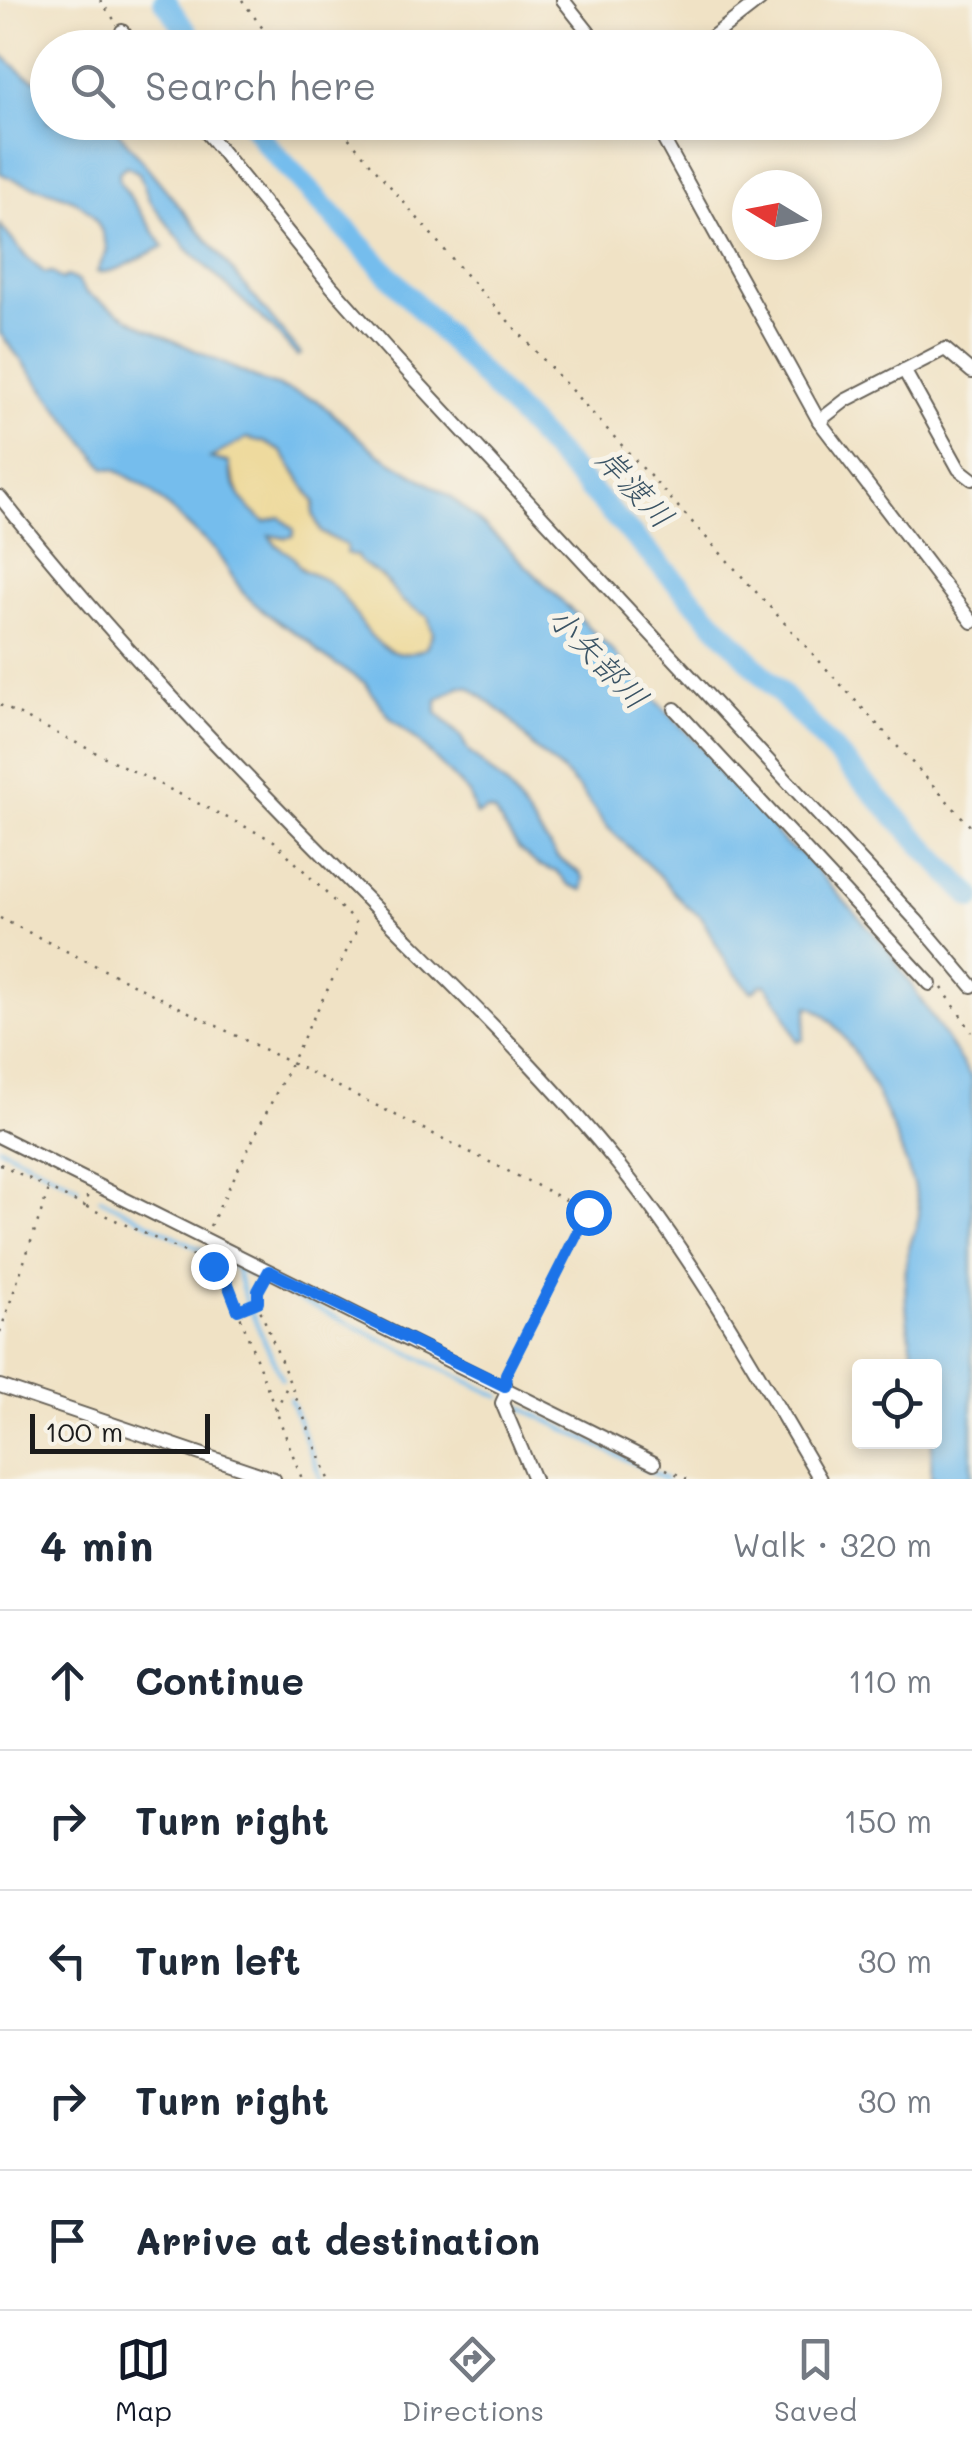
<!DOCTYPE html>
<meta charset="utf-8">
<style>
body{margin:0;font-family:Mali,"Klee One",sans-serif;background:#f2f2f3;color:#1f2937}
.controls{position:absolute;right:30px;bottom:30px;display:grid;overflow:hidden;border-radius:10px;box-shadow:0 5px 15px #0003}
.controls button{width:90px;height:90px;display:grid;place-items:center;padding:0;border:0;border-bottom:2px solid #e0e1e3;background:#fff;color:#1f2937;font:50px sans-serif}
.compass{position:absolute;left:732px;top:170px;width:90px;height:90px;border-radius:50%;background:#fff;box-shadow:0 5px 15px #0003;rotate:280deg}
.scale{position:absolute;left:30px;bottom:25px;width:180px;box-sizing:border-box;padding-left:10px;border:5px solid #1c1c1c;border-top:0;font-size:28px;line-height:35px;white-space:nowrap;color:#1c1c1c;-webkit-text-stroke:8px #f7f3e8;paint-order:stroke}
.stop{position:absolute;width:30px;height:30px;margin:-22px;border:8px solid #1a73e8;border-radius:50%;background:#fff}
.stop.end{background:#1a73e8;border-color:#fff;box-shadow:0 2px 10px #0008}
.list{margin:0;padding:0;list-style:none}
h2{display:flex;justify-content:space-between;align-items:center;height:130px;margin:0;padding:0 40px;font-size:42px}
h2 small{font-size:32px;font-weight:400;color:#747a83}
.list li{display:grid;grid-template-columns:65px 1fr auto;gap:30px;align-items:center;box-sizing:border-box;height:140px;padding:0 40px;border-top:2px solid #e0e1e3}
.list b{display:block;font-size:38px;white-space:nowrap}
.list em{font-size:32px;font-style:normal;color:#747a83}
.icon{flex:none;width:55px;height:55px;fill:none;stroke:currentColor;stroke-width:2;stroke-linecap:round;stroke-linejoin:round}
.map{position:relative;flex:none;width:972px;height:1479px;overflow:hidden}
.search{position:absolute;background:#fff;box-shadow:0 5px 15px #0003;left:30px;right:30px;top:30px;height:110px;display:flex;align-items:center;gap:25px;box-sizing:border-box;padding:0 35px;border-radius:55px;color:#747a83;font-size:38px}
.sheet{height:830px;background:#fff}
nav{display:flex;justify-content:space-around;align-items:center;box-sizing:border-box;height:140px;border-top:2px solid #e0e1e3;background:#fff;font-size:28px;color:#747a83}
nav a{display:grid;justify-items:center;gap:5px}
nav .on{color:#111827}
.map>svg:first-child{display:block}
</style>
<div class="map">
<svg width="972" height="1479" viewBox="0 0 972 1479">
<rect width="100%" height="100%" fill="#f7f3e8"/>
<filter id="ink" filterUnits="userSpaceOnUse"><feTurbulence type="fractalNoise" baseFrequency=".01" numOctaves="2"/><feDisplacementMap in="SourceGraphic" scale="20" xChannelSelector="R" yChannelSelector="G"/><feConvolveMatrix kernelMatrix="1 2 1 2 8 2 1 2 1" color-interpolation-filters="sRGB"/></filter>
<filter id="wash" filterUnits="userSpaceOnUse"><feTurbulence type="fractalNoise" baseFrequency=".0048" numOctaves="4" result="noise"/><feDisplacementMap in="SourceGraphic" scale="40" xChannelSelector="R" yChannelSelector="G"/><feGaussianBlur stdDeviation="2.25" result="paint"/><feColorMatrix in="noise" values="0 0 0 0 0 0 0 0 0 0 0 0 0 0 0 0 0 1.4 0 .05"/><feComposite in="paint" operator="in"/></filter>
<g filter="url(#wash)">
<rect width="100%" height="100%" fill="#f0e2c5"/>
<path fill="#eeda9e" stroke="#857b5d" stroke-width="2.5" d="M247,438L264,442L282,452L314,502L313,514L321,533L348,546L346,553L357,556L428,617L433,633L426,648C376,673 360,610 333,586C324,578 316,576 306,571C301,569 271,540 269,535L282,538L242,502L228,462L210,458Z"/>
<g fill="#74bded" stroke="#486c84" stroke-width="2.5" fill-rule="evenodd">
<path d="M0,53L25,75L47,85L48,122L111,123L301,354L297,356L271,327L187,249L149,200L139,173L126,166L119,172L120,182L164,247C141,254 121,274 97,272L107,250C95,185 45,198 0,173Z"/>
<path d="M0,225L27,258L45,273L51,272L62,280L67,276L78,281L86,293L146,328L262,381L317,400L376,452L451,497L502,542L612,650L649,693L768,816C771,829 785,848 800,852L887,948L972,1078V1479H931L934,1366H917C907,1337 902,1284 908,1253C910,1240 921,1221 919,1209C912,1165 852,1016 808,1006L803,1040L797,1041L782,1007L766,985H761L752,992L728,965L700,915L686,906L661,877L606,826L581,791L562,771L535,749L507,716L469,687L460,686L437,700V713L461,737L469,752L508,787L558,858L580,873L584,879L583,890L569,885L557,872L538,865L519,849L494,812L487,810L476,815L469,794L417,740L391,719L365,683L320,654L309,642L264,612L243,593L216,551L146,487L114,469L105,468L0,333ZM247,438L264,442L282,452L315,502L313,513L321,532L347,546L346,553L357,556L361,563L383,577L402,601L428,617L433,633L426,648C374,674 359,606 330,583C321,576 309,575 301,569C297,565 296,559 292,556C282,548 275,548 269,535L286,538L293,536L294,530L280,517L265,522C246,508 230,487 229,463L210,458Z"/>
</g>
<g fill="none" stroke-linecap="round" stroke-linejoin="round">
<g stroke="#74bded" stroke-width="4">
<path d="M0,1147L78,1187"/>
<path d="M100,1198L260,1280"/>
<path d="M235,1265L246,1301L282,1379"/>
<path d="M267,1284L500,1397"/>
<path d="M290,1399L321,1479"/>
<path d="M508,1401L665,1479"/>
</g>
<g stroke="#74bded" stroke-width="22">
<path d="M164,0L198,48"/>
<path d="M251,122L267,145L972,898"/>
</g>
</g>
</g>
<g filter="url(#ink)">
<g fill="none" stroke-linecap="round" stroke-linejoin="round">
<defs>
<g id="minor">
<path d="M563,0L601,48"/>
<path d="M122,31L137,48"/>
<path d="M698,48L760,0"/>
<path d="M198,122L332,287L397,360L916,920L972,986"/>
<path d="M654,122L819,421L972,622"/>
<path d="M904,370L959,469L972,479"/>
<path d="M819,421L846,400L945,349L972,372"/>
<path d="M0,497C111,638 235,766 361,893C448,981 538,1066 616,1162C695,1259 756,1371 820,1479"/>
<path d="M675,709L930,984"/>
<path d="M0,1137L654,1463"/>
<path d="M0,1386L274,1479"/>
<path d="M505,1386L507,1392L502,1403L534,1479"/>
</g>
</defs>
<use href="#minor" stroke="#666157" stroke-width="16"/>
<g stroke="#666157" stroke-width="2.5" stroke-dasharray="2.5 8" stroke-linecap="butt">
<path d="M100,0L115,21"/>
<path d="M242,0L277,48"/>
<path d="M335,122L467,276L972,828"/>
<path d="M0,705L274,841L355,922V934L210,1226"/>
<path d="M0,918L588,1211L506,1375"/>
<path d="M942,988L972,1032"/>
<path d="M0,1164L48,1188"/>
<path d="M87,1196V1207L213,1265L226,1279L302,1479"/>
<path d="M264,1281L257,1302L329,1479"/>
<path d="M240,1309L256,1303"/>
<path d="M0,1332L49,1189L87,1207"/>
<path d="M276,1410L289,1382"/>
<path d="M666,1469L687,1479"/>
</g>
<use href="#minor" stroke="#fff" stroke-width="12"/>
</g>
</g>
<g fill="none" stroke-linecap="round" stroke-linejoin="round" filter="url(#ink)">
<path stroke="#1a73e8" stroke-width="12" d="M213,1266L226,1279L238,1310L258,1302V1291L269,1271L505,1386L506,1374L588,1212"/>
</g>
<g text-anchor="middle" stroke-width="10" stroke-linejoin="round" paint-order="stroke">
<g font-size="32" font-style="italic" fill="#3b5465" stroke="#f7f3e8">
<text transform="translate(635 488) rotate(47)" y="11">岸渡川</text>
<text transform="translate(598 658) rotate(46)" y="11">小矢部川</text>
</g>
</g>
</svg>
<div class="controls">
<button><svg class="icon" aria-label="locate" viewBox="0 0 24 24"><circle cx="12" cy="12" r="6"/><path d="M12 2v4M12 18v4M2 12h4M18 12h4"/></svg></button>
</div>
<svg class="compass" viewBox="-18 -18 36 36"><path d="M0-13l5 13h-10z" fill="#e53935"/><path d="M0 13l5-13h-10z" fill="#747a83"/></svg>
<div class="scale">100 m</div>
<div class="stop" style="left:588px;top:1212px"></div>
<div class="stop end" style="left:213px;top:1266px"></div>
<div class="search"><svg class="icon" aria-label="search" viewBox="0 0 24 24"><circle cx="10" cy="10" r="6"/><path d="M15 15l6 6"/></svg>Search here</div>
</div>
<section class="sheet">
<h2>4 min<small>Walk · 320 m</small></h2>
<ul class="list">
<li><svg class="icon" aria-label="ahead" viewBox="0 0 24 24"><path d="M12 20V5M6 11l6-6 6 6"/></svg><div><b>Continue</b></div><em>110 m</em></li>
<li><svg class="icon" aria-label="right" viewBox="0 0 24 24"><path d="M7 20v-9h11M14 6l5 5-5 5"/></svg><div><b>Turn right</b></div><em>150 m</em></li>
<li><svg class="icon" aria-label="left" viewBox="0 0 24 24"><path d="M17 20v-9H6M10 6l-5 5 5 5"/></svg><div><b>Turn left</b></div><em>30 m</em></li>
<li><svg class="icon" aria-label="right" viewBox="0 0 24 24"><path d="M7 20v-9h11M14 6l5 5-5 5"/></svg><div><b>Turn right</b></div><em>30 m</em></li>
<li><svg class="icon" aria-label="arrive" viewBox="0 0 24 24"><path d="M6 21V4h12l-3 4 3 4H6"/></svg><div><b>Arrive at destination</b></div></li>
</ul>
</section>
<nav>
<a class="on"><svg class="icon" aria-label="map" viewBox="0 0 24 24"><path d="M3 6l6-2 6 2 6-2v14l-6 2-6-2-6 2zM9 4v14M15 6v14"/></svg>Map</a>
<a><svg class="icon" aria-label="directions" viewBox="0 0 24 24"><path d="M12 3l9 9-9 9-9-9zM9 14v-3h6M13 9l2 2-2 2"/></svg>Directions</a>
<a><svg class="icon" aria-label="saved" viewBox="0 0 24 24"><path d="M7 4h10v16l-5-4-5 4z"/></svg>Saved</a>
</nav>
